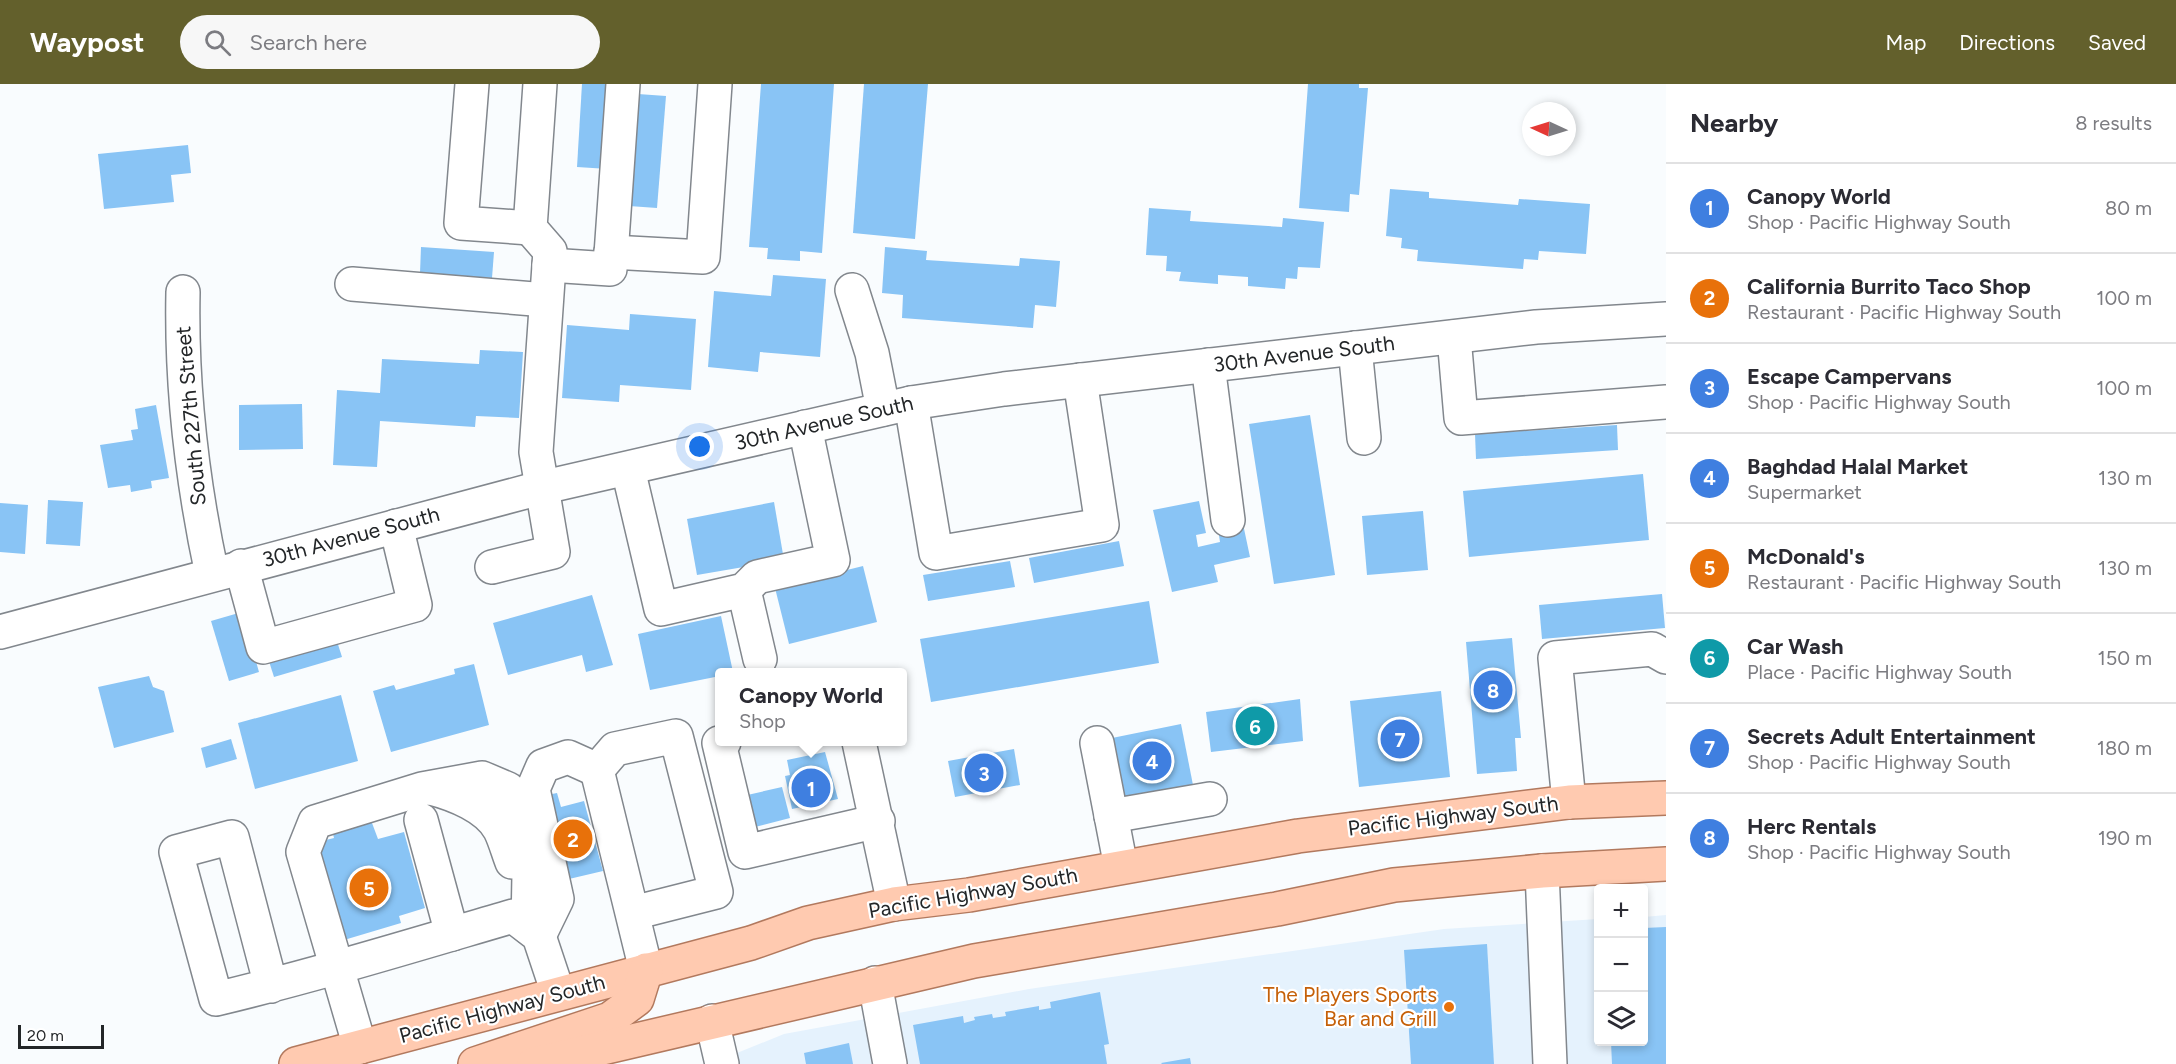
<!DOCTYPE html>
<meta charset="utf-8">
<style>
body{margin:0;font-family:Figtree,sans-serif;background:#f7f7f7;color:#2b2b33}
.controls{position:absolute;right:18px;bottom:18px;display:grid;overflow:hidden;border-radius:6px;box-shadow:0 3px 9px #0003}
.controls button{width:54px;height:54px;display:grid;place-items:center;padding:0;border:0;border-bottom:2px solid #e1e1e2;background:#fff;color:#2b2b33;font:30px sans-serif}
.compass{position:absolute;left:1522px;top:18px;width:54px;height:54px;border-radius:50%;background:#fff;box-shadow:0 3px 9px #0003;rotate:274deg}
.scale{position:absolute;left:18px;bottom:15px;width:86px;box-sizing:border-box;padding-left:6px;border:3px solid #232628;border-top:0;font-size:16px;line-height:21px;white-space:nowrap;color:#232628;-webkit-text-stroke:4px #fff;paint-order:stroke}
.you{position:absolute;left:700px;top:363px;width:21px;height:21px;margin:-15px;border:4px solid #fff;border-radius:50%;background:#1a73e8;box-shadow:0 0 0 9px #1a73e833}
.badge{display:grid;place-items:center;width:39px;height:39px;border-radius:50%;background:#63602c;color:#fff;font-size:20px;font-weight:700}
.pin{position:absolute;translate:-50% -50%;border:3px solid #fff;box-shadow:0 2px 6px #0006}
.popup{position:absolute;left:715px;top:584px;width:192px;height:78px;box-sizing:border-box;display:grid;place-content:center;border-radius:6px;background:#fff;filter:drop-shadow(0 2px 4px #0005);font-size:20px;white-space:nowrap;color:#7c7c81}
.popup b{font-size:22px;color:#2b2b33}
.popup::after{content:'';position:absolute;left:50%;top:100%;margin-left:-12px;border:12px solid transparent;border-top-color:#fff}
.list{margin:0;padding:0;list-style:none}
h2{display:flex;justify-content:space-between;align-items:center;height:78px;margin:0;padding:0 24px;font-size:26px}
h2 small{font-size:20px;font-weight:400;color:#7c7c81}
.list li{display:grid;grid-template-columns:39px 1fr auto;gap:18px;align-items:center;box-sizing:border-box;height:90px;padding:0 24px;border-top:2px solid #e1e1e2}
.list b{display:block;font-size:22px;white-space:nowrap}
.list p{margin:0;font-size:20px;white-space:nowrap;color:#7c7c81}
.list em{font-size:20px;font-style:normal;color:#7c7c81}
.icon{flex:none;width:33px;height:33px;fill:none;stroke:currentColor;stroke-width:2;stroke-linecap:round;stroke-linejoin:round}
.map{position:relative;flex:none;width:1666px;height:980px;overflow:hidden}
header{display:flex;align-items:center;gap:36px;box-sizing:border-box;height:84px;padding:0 30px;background:#63602c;color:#fff}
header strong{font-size:28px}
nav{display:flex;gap:33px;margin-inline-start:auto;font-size:21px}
.search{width:420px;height:54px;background:#f7f7f7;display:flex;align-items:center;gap:15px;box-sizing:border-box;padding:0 21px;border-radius:33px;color:#7c7c81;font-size:22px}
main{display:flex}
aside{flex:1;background:#fff}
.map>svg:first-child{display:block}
</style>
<header>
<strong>Waypost</strong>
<div class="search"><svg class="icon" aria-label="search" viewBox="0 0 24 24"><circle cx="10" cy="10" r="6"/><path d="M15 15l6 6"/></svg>Search here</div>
<nav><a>Map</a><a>Directions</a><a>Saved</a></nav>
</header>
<main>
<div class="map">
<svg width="1666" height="980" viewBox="0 0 1666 980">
<rect width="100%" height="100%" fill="#f9fcfe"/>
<path fill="#e5f2fd" d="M1666,831V980H710L784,950L1029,905L1444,845L1598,835V958H1644V833Z"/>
<g fill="#89c4f5">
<path d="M582,0H613L608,85L577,83Z"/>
<path d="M761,0H834L822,169L800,167V177L767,175L768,164L749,163Z"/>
<path d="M864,0H928L915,155L853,149Z"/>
<path d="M1308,0H1359V4H1368L1359,111L1350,110L1349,128L1299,124Z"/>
<path d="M638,10L666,12L657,124L629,122Z"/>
<path d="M188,61L191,89L171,91L174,118L104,125L98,70Z"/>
<path d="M1390,105L1429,108V114L1518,121L1519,115L1590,120L1586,170L1539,167L1538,176L1524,175L1523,185L1417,177L1418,166L1401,164L1402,154L1386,152Z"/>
<path d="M1149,124L1191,127L1190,137L1282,143L1283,134L1324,138L1320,184L1298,183L1297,195L1286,194L1285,205L1248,202V193L1218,191V200L1179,197L1181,188L1166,187L1167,172L1146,171Z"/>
<path d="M421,163L494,168L492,194L420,189Z"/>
<path d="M885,163L927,167L926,176L1019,182L1020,174L1060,177L1056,223L1035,221L1033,244L902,234L903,211L882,209Z"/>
<path d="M773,191L826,195L820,273L760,268L758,288L708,283L714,207L771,212Z"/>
<path d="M630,230L696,235L691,306L620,301L619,318L562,314L567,241L629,246Z"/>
<path d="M480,266L523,268L519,334L476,332L475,343L380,337L377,383L333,381L337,306L380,309L382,275L479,280Z"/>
<path d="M302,320L303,365L239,366V321Z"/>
<path d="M156,321L169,394L151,397L152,404L131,408L130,401L108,404L100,361L133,356L131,346L138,345L135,325Z"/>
<path d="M1310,331L1335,491L1274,500L1249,340Z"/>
<path d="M1617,341L1618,366L1476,375L1475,350Z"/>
<path d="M1643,390L1649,456L1469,473L1463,407Z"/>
<path d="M48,416L83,418L80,462L46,460Z"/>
<path d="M1199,417L1206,449L1196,451L1198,463L1220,458L1218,445L1243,440L1250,473L1214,481L1218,498L1172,508L1153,426Z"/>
<path d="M774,418L784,476L697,491L687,435Z"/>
<path d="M0,419L28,421L25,470L0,468Z"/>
<path d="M1423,427L1428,486L1367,491L1362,432Z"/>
<path d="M1119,457L1124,482L1034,499L1029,474Z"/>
<path d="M1010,477L1015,503L928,517L923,491Z"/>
<path d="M863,482L877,538L789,560L775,504Z"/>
<path d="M1662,510L1665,544L1542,555L1539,521Z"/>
<path d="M592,511L613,581L586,588L582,571L508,591L493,539Z"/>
<path d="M1149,517L1159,579L931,618L920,555Z"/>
<path d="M242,528L259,588L229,597L211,537Z"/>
<path d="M721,532L733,588H720V592L650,606L638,550Z"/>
<path d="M335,551L342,573L274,593L267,571Z"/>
<path d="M1512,554L1521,654H1515L1517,687L1477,690L1466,558Z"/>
<path d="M474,580L489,641L391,668L373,607L394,601L396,606L455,590L454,585Z"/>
<path d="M149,592L153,603L164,607L174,648L114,664L98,603Z"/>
<path d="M1441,607L1450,693L1359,703L1350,617Z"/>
<path d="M341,611L358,677L255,705L238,639Z"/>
<path d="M1300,615L1303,657L1211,668L1206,628Z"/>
<path d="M1181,640L1193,701L1124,714L1112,654Z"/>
<path d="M231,655L237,675L206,684L201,664Z"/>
<path d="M1014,665L1020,701L955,713L948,677Z"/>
<path d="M825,668L838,715L792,725L785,692L790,691L787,676Z"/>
<path d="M782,703L790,734L751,744L743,712Z"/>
<path d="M557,709L561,723L584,717L603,787L569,795L547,711Z"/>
<path d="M369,731L378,755L404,748L425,824L399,832L401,839L344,856L312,784L324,780L318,758L334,754L331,742Z"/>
<path d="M1666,843V980H1612L1611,958H1644V844Z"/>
<path d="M1487,860L1494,980H1411L1404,866Z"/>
<path d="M1100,908L1109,960L1104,961L1107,980H920L913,941L963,932L964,939L975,936L974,933L992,930L993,934L1006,932L1005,928L1039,922V926L1051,924L1050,918Z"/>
<path d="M849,959L853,980H806L804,969Z"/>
<path d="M1190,974L1191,980H1162L1161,979Z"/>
</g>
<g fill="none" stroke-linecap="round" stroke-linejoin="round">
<defs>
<g id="minor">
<path d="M472,0L461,139L530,144"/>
<path d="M611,168L703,173L715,0"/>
<path d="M549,181L610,185L623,0"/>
<path d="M352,200L546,216"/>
<path d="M852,206L872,269L883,325"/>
<path d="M183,208C181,304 192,397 212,490"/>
<path d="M1454,253L1461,334L1666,318"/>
<path d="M1355,264L1364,354"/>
<path d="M1208,281L1228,436"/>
<path d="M911,319L936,469L1102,441L1080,296"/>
<path d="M628,385L661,525L744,506L757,493L833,476L805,343"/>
<path d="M241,482L263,563L415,521L396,442"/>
<path d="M492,483L553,468L536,368L550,167L530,144L540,0"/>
<path d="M744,506L760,575"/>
<path d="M0,548L540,404L911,319L1004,305L1536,243L1666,235"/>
<path d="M724,658L719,659L745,768L878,737"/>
<path d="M859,658L894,820"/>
<path d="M1097,659L1121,783"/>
<path d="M597,686L615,665L676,652L716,808L633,829"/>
<path d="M597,686L646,886"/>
<path d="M431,704C454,710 488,723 500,746C505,756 508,768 512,778"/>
<path d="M1569,718L1555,574L1652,565L1666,573"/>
<path d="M1111,732L1210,715"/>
<path d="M421,736L452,850"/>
<path d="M1542,787L1550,980"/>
<path d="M539,852L557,815L533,705L543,682L568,673L597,686"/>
<path d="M875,899L890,980"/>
<path d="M271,902L232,753L176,768L216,915C316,891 414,861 513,832L539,852L558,909"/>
<path d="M712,937L722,980"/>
<path d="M360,963L303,768L315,738L422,705L482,694L508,705L529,790L528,843"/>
</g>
<g id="major">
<path d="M296,980L751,859L808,839L894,820L969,811L1298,752L1569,718L1666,714"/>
<path d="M475,980L610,935L637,915L646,886"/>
<path d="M534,980L974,877L1277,825L1394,801L1542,787L1666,780"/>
</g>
</defs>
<use href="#minor" stroke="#82878d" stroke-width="36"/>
<use href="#major" stroke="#b2795e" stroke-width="36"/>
<use href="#minor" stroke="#fff" stroke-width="33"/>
<use href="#major" stroke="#ffcab0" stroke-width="33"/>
</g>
<circle fill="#e8710a" stroke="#fff" stroke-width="2" cx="1449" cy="923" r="6"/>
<g text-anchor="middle" stroke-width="4.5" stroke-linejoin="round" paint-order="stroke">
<g font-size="21" fill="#232628" stroke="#fff">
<text transform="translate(1304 270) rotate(-7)" y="7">30th Avenue South</text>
<text transform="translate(191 332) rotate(-95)" y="7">South 227th Street</text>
<text transform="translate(824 339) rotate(-13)" y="7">30th Avenue South</text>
<text transform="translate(351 453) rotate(-15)" y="7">30th Avenue South</text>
<text transform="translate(1453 732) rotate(-7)" y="7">Pacific Highway South</text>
<text transform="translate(973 809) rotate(-10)" y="7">Pacific Highway South</text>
<text transform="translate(502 925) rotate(-15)" y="7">Pacific Highway South</text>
</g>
<g font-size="21" fill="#c56008" stroke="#fff" text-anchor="end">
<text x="1437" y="918">The Players Sports<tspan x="1437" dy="24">Bar and Grill</tspan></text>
</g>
</g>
</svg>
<div class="controls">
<button>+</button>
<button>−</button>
<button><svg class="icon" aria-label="layers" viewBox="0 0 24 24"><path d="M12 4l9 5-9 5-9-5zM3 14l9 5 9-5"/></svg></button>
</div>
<svg class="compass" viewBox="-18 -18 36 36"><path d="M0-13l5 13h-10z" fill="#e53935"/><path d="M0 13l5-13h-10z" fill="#7c7c81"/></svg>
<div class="scale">20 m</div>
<div class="you"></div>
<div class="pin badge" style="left:811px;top:704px;background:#3f7fe0">1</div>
<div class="popup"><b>Canopy World</b>Shop</div>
<div class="pin badge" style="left:573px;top:755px;background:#e8710a">2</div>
<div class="pin badge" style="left:984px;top:689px;background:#3f7fe0">3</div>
<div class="pin badge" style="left:1152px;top:677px;background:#3f7fe0">4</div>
<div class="pin badge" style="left:369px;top:804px;background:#e8710a">5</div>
<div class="pin badge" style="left:1255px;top:642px;background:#0f9aa8">6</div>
<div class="pin badge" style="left:1400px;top:655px;background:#3f7fe0">7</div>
<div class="pin badge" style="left:1493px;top:606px;background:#3f7fe0">8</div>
</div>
<aside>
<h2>Nearby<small>8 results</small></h2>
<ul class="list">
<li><span class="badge" style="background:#3f7fe0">1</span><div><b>Canopy World</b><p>Shop · Pacific Highway South</p></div><em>80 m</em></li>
<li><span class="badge" style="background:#e8710a">2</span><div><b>California Burrito Taco Shop</b><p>Restaurant · Pacific Highway South</p></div><em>100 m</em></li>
<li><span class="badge" style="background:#3f7fe0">3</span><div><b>Escape Campervans</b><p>Shop · Pacific Highway South</p></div><em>100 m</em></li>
<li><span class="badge" style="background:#3f7fe0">4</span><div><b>Baghdad Halal Market</b><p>Supermarket</p></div><em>130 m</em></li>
<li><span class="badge" style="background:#e8710a">5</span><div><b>McDonald's</b><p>Restaurant · Pacific Highway South</p></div><em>130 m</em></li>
<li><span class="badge" style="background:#0f9aa8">6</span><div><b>Car Wash</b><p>Place · Pacific Highway South</p></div><em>150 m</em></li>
<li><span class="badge" style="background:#3f7fe0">7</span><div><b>Secrets Adult Entertainment</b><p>Shop · Pacific Highway South</p></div><em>180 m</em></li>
<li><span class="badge" style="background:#3f7fe0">8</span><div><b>Herc Rentals</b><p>Shop · Pacific Highway South</p></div><em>190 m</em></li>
</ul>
</aside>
</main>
